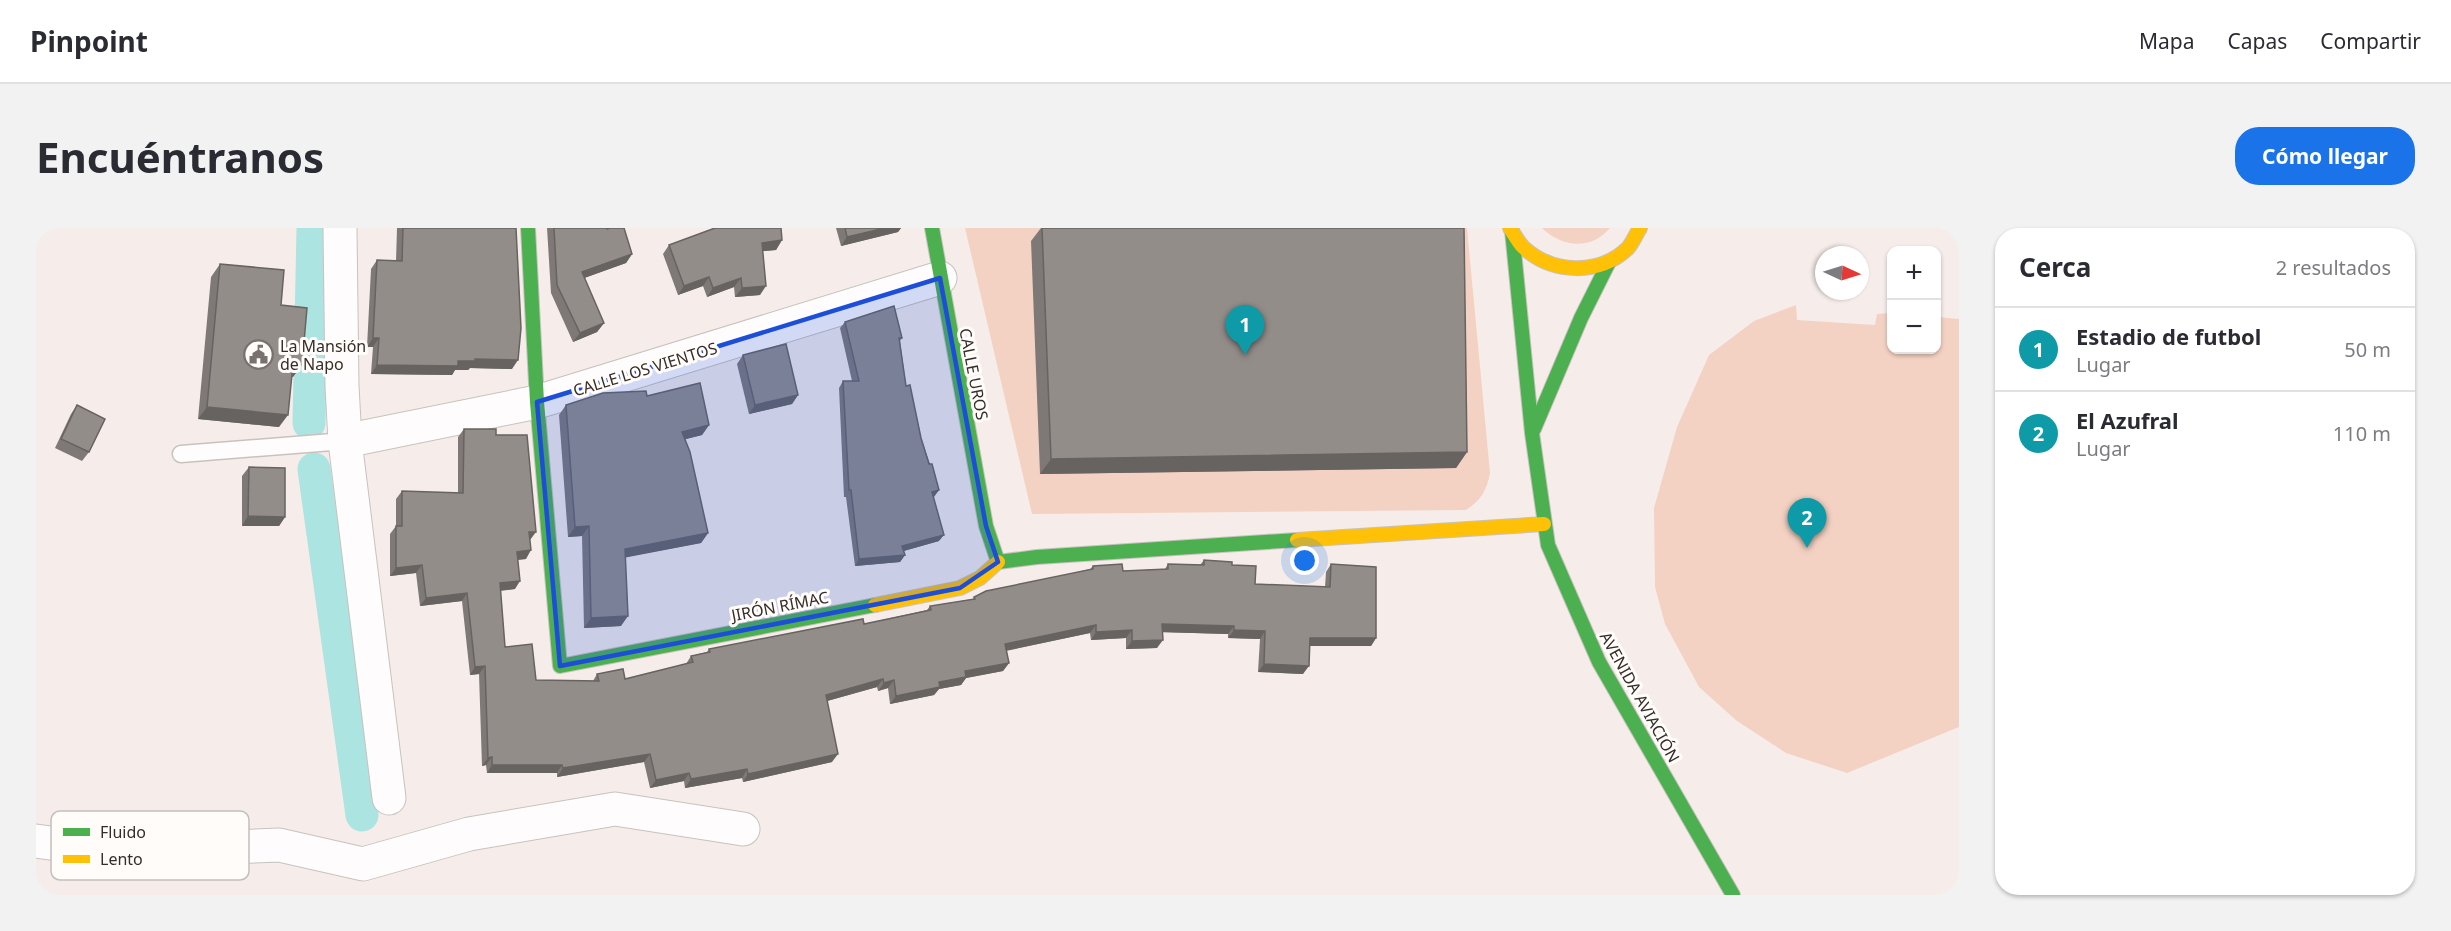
<!DOCTYPE html>
<html lang="es">
<meta charset="utf-8">
<style>
body{margin:0;font-family:"Noto Sans",sans-serif;background:#f2f2f3;color:#2b2b33}
.controls{position:absolute;right:18px;top:18px;display:grid;overflow:hidden;border-radius:12px;box-shadow:0 2px 4px #0004}
.controls button{width:54px;height:54px;display:grid;place-items:center;padding:0;border:0;border-bottom:2px solid #e1e1e2;background:#fff;color:#2b2b33;font:30px sans-serif}
.compass{position:absolute;left:1779px;top:18px;width:54px;height:54px;border-radius:50%;background:#fff;box-shadow:0 2px 4px #0004;rotate:94deg}
.you{position:absolute;left:1269px;top:333px;width:21px;height:21px;margin:-15px;border:4px solid #fff;border-radius:50%;background:#1a73e8;box-shadow:0 0 0 9px #1a73e833}
.badge{display:grid;place-items:center;width:39px;height:39px;border-radius:50%;background:#1a73e8;color:#fff;font-size:20px;font-weight:700}
.pin{position:absolute;translate:-50% -50px;filter:drop-shadow(0 2px 3px #0008)}
.pin::after{content:'';position:absolute;top:32px;width:21px;height:18px;background:inherit;clip-path:polygon(0 0,100% 0,50% 100%)}
.list{margin:0;padding:0;list-style:none}
h2{display:flex;justify-content:space-between;align-items:center;height:78px;margin:0;padding:0 24px;font-size:26px}
h2 small{font-size:20px;font-weight:400;color:#7c7c81}
.list li{display:grid;grid-template-columns:39px 1fr auto;gap:18px;align-items:center;box-sizing:border-box;height:84px;padding:0 24px;border-top:2px solid #e1e1e2}
.list b{display:block;font-size:22px;white-space:nowrap}
.list p{margin:0;font-size:20px;white-space:nowrap;color:#7c7c81}
.list em{font-size:20px;font-style:normal;color:#7c7c81}
.map{position:relative;flex:none;width:1923px;height:667px;overflow:hidden;border-radius:24px}
header{display:flex;align-items:center;gap:36px;box-sizing:border-box;height:84px;padding:0 30px;background:#fff;border-bottom:2px solid #e1e1e2}
header strong{font-size:28px}
nav{display:flex;gap:33px;margin-inline-start:auto;font-size:21px}
.intro{display:flex;align-items:center;justify-content:space-between;box-sizing:border-box;height:144px;padding:0 36px}
h1{margin:0;font-size:42px}
.button{padding:15px 27px;border-radius:24px;background:#1a73e8;color:#fff;font-size:21px;font-weight:700}
main{display:flex;gap:36px;padding:0 36px}
aside{flex:1;background:#fff;border-radius:24px;box-shadow:0 2px 4px #0004}
.map>svg:first-child{display:block}
</style>
<header>
<strong>Pinpoint</strong>
<nav><a>Mapa</a><a>Capas</a><a>Compartir</a></nav>
</header>
<div class="intro"><h1>Encuéntranos</h1><a class="button">Cómo llegar</a></div>
<main>
<div class="map">
<svg width="1923" height="667" viewBox="0 0 1923 667">
<rect width="100%" height="100%" fill="#f6edea"/>
<g fill="#f4d2c3">
<path d="M929,0H1431L1454,245C1451,262 1445,272 1430,282L996,286Z"/>
<path d="M1506,0H1574C1555,23 1525,19 1506,0Z"/>
<path d="M1760,77L1761,92L1839,97L1841,86L1855,85L1856,122H1900L1901,89L1923,91V499L1811,545L1750,525L1701,493L1663,459L1629,396L1619,359L1618,280L1641,199L1673,127L1718,93Z"/>
</g>
<g fill="none" stroke-linecap="round" stroke-linejoin="round">
<g stroke="#ace4e1" stroke-width="33">
<path d="M273,195L277,0"/>
<path d="M278,241L326,587"/>
</g>
<defs>
<path id="lane" d="M145,226L309,213"/>
<g id="street">
<path d="M304,0L306,158L309,213L353,570"/>
<path d="M309,213L501,174L904,50"/>
<path d="M0,613L83,624L243,617L327,636L433,606L579,581L707,601"/>
</g>
<g id="fast">
<path d="M492,0L501,174L524,438L839,377"/>
<path d="M896,0L950,298L962,334L1001,329L1261,312"/>
<path d="M1476,3L1496,205L1512,317L1563,434L1697,667"/>
<path d="M1498,201L1545,90L1573,34"/>
</g>
<g id="slow">
<path d="M1474,0C1478,6 1482,14 1487,19C1516,46 1563,48 1592,20C1597,14 1600,6 1604,0"/>
<path d="M1261,312L1508,296"/>
<path d="M839,377L924,360L944,350L962,334"/>
</g>
</defs>
<use href="#lane" stroke="#c8c2bf" stroke-width="19"/>
<use href="#street" stroke="#c8c2bf" stroke-width="35"/>
<use href="#fast" stroke="#c8c2bf" stroke-width="16"/>
<use href="#slow" stroke="#c8c2bf" stroke-width="16"/>
<use href="#lane" stroke="#fefcfc" stroke-width="16"/>
<use href="#street" stroke="#fefcfc" stroke-width="33"/>
<use href="#fast" stroke="#4caf50" stroke-width="14"/>
<use href="#slow" stroke="#ffc107" stroke-width="14"/>
</g>
<g fill="#7e7977">
<path d="M361,0H480L476,141L434,140L432,142H419L416,147L335,146L337,119H331L335,41L341,32L360,33Z"/>
<path d="M511,0H571L596,26L590,35L548,50L568,95L561,104L537,114L515,65Z"/>
<path d="M800,0H865L862,4L805,18Z"/>
<path d="M1005,0H1428L1431,224L1420,240L1004,246L995,13Z"/>
<path d="M746,12L740,22L727,23L724,67L699,69L698,59L671,69L667,58L642,67L627,26L633,17Z"/>
<path d="M184,36L245,77L257,149H256L243,199L162,191L175,49Z"/>
<path d="M809,94L866,110L864,113L870,158L885,210L903,262L897,269L903,313L867,323L869,327L864,334L819,338L810,269H808L803,160L807,153H816L804,100Z"/>
<path d="M707,127L762,167L756,176L713,186L701,136Z"/>
<path d="M611,168L673,197L666,207L649,211L672,305L665,315L589,329L585,398L548,400L546,308L532,309L523,187L530,177Z"/>
<path d="M41,177L53,224L46,233L19,220L35,186Z"/>
<path d="M428,201L460,207L494,312L490,331L482,332L479,361L464,363L469,419L500,452L557,453L561,446L589,451L650,436L655,428L671,424L673,421L828,396L891,382L894,378L937,371L938,369L1054,341L1057,338L1087,343L1129,341L1132,336L1164,337L1168,332L1196,337L1219,356L1289,359L1290,344L1295,336L1340,410L1335,418H1274L1267,446L1222,444L1224,411L1192,410V406L1126,404L1121,420L1090,421V410L1055,412L1054,405L970,423L973,435L967,443L930,450L925,457L903,461L898,467L854,476L852,460L842,463L841,459L791,473L796,534L707,554L706,550L649,560L648,553L614,560L608,534L521,549V545H451L450,537L446,538L443,446L434,447L426,373L384,378L380,345L354,348V306L360,298V271L366,263L422,265V209Z"/>
<path d="M213,239L249,289L243,298H206V248Z"/>
</g>
<g fill="#676361">
<path d="M849,0H865L862,4L805,18L811,9Z"/>
<path d="M746,12L740,22L719,24L726,15Z"/>
<path d="M596,26L590,35L540,53L546,44Z"/>
<path d="M673,49L667,58L642,67L648,58Z"/>
<path d="M705,50L698,59L671,69L677,60Z"/>
<path d="M730,58L724,67L699,69L706,60Z"/>
<path d="M568,95L561,104L537,114L544,105Z"/>
<path d="M337,110H343L337,119H331Z"/>
<path d="M439,131L482,132L476,141L434,140L432,142H419L416,147L335,146L341,137L422,133Z"/>
<path d="M257,136L266,137L257,149H248Z"/>
<path d="M762,167L756,176L713,186L719,177Z"/>
<path d="M171,179L252,187L243,199L162,191Z"/>
<path d="M673,197L666,207L639,214L646,204Z"/>
<path d="M1431,224L1420,240L1004,246L1015,231Z"/>
<path d="M903,262L898,269L891,271L896,264Z"/>
<path d="M212,288L249,289L243,298H206Z"/>
<path d="M553,298L546,308L532,309L539,299Z"/>
<path d="M493,304H500L494,312Z"/>
<path d="M672,305L665,315L582,331L589,321Z"/>
<path d="M908,307L903,313L861,325L866,318Z"/>
<path d="M495,322L490,331L475,332L481,324Z"/>
<path d="M869,327L864,334L819,338L823,331Z"/>
<path d="M386,337L380,345L354,348L360,340Z"/>
<path d="M484,353L479,361L458,363L464,355Z"/>
<path d="M431,365L426,373L384,378L390,370Z"/>
<path d="M592,388L585,398L548,400L555,390Z"/>
<path d="M1126,396L1198,398L1192,406L1120,404Z"/>
<path d="M1060,397L1054,405L963,424L969,416Z"/>
<path d="M1096,402L1090,410L1055,412L1060,404Z"/>
<path d="M1198,402L1229,403L1224,411L1192,410Z"/>
<path d="M1274,410H1340L1335,418H1269Z"/>
<path d="M1127,412L1121,420L1090,421L1096,413Z"/>
<path d="M973,435L967,443L930,450L925,457L903,461L898,467L854,476L860,468L903,454L929,443Z"/>
<path d="M1228,436L1273,438L1267,446L1222,444Z"/>
<path d="M449,438L443,446L434,447L439,439Z"/>
<path d="M847,451L841,459L784,475L790,467Z"/>
<path d="M858,452L852,460L842,463L848,455Z"/>
<path d="M614,526L608,534L521,549L527,540Z"/>
<path d="M802,526L796,534L707,554L712,546Z"/>
<path d="M456,529L450,537L446,538L452,530Z"/>
<path d="M456,537H526L521,545H451Z"/>
<path d="M711,541L706,550L649,560L655,551Z"/>
<path d="M653,545L648,553L614,560L620,552Z"/>
</g>
<g fill="#938d8a" stroke="#676361" stroke-width="1.5">
<path d="M367,0H480L485,100L482,132L439,131V133H422V138L341,137L343,110H337L341,32L366,33Z"/>
<path d="M518,0H571V1L574,0H588L596,26L546,44L568,95L544,105L521,57Z"/>
<path d="M679,0H745L746,12L726,15L730,58L706,60L705,50L677,60L673,49L648,58L633,17Z"/>
<path d="M809,0H849L811,9Z"/>
<path d="M1006,0H1428L1431,224L1015,231Z"/>
<path d="M184,36L248,42L245,77L271,80L266,137L257,136L252,187L171,179Z"/>
<path d="M858,78L866,110H863L870,158L874,157L885,210L893,236H896L903,262L896,264L908,307L866,318L869,327L823,331L815,262H813L807,153H823L809,94Z"/>
<path d="M750,116L762,167L719,177L707,127Z"/>
<path d="M664,155L673,197L646,204L654,224L672,305L589,321L592,388L555,390L553,298L539,299L530,177L567,165L610,163L611,168Z"/>
<path d="M41,177L69,191L53,224L25,211Z"/>
<path d="M428,201H460V207H491L500,304H493L495,322L481,324L484,353L464,355L469,419L496,416L500,452L563,453L561,446L587,441L589,451L657,434L655,428L674,424L673,421L827,391L828,396L895,382L894,378L939,371L938,369L950,363L1057,341V338L1086,336L1087,343L1132,341V336L1168,337V332L1196,334V337L1220,338L1219,356L1294,359L1295,336L1340,339V410H1274L1273,438L1228,436L1229,403L1198,402V398L1126,396L1127,412L1096,413V402L1060,404V397L969,416L973,435L929,443L930,449L903,454L904,459L860,468L858,452L848,455L847,451L790,467L802,526L712,546L711,541L655,551L653,545L620,552L614,526L527,540L526,537H456V529L452,530L449,438L439,439L431,365L390,370L386,337L360,340V298H366V263L427,265Z"/>
<path d="M213,239L249,240V289L212,288Z"/>
</g>
<path fill="#1d4ed8" fill-opacity="0.2" stroke="#1d4ed8" stroke-width="4.5" stroke-linejoin="round" d="M904,50L950,298L962,334L924,360L524,438L501,174Z"/>
<defs>
<symbol id="civic-ring" viewBox="-11 -11 22 22"><circle r="9.5" fill="#fffcfa" stroke="#78716e" stroke-width="1.5"/><path d="M-.6-6.5H3V-4.5H.6V-3L4-1V1h2V6H-6V1h2V-1L-.6-3ZM-1.2 2.5V6h2.4V2.5Z" fill="#78716e"/></symbol>
</defs>
<g fill-rule="evenodd">
<use href="#civic-ring" x="206" y="110" width="33" height="33"/>
</g>
<g text-anchor="middle" stroke-width="6" stroke-linejoin="round" paint-order="stroke">
<g font-size="16" fill="#342e2b" stroke="#fffcfa" text-anchor="start">
<text x="244" y="124">La Mansión<tspan x="244" dy="18">de Napo</tspan></text>
</g>
<g font-size="16" fill="#342e2b" stroke="#fffcfa">
<text transform="translate(609 141) rotate(-17)" y="6">CALLE LOS VIENTOS</text>
<text transform="translate(938 146) rotate(79)" y="6">CALLE UROS</text>
<text transform="translate(744 378) rotate(-11)" y="6">JIRÓN RÍMAC</text>
<text transform="translate(1604 469) rotate(61)" y="6">AVENIDA AVIACIÓN</text>
</g>
</g>
<rect x="15" y="583" width="198" height="69" rx="9" fill="#fffcfa" stroke="#c2bebc" stroke-width="1.5"/>
<rect x="27" y="600" width="27" height="8" fill="#4caf50"/>
<rect x="27" y="627" width="27" height="8" fill="#ffc107"/>
<g font-size="16" fill="#342e2b">
<text x="64" y="610">Fluido</text>
<text x="64" y="637">Lento</text>
</g>
</svg>
<div class="controls">
<button>+</button>
<button>−</button>
</div>
<svg class="compass" viewBox="-18 -18 36 36"><path d="M0-13l5 13h-10z" fill="#e53935"/><path d="M0 13l5-13h-10z" fill="#7c7c81"/></svg>
<div class="you"></div>
<div class="pin badge" style="left:1209px;top:127px;background:#0f9aa8">1</div>
<div class="pin badge" style="left:1771px;top:320px;background:#0f9aa8">2</div>
</div>
<aside>
<h2>Cerca<small>2 resultados</small></h2>
<ul class="list">
<li><span class="badge" style="background:#0f9aa8">1</span><div><b>Estadio de futbol</b><p>Lugar</p></div><em>50 m</em></li>
<li><span class="badge" style="background:#0f9aa8">2</span><div><b>El Azufral</b><p>Lugar</p></div><em>110 m</em></li>
</ul>
</aside>
</main>
